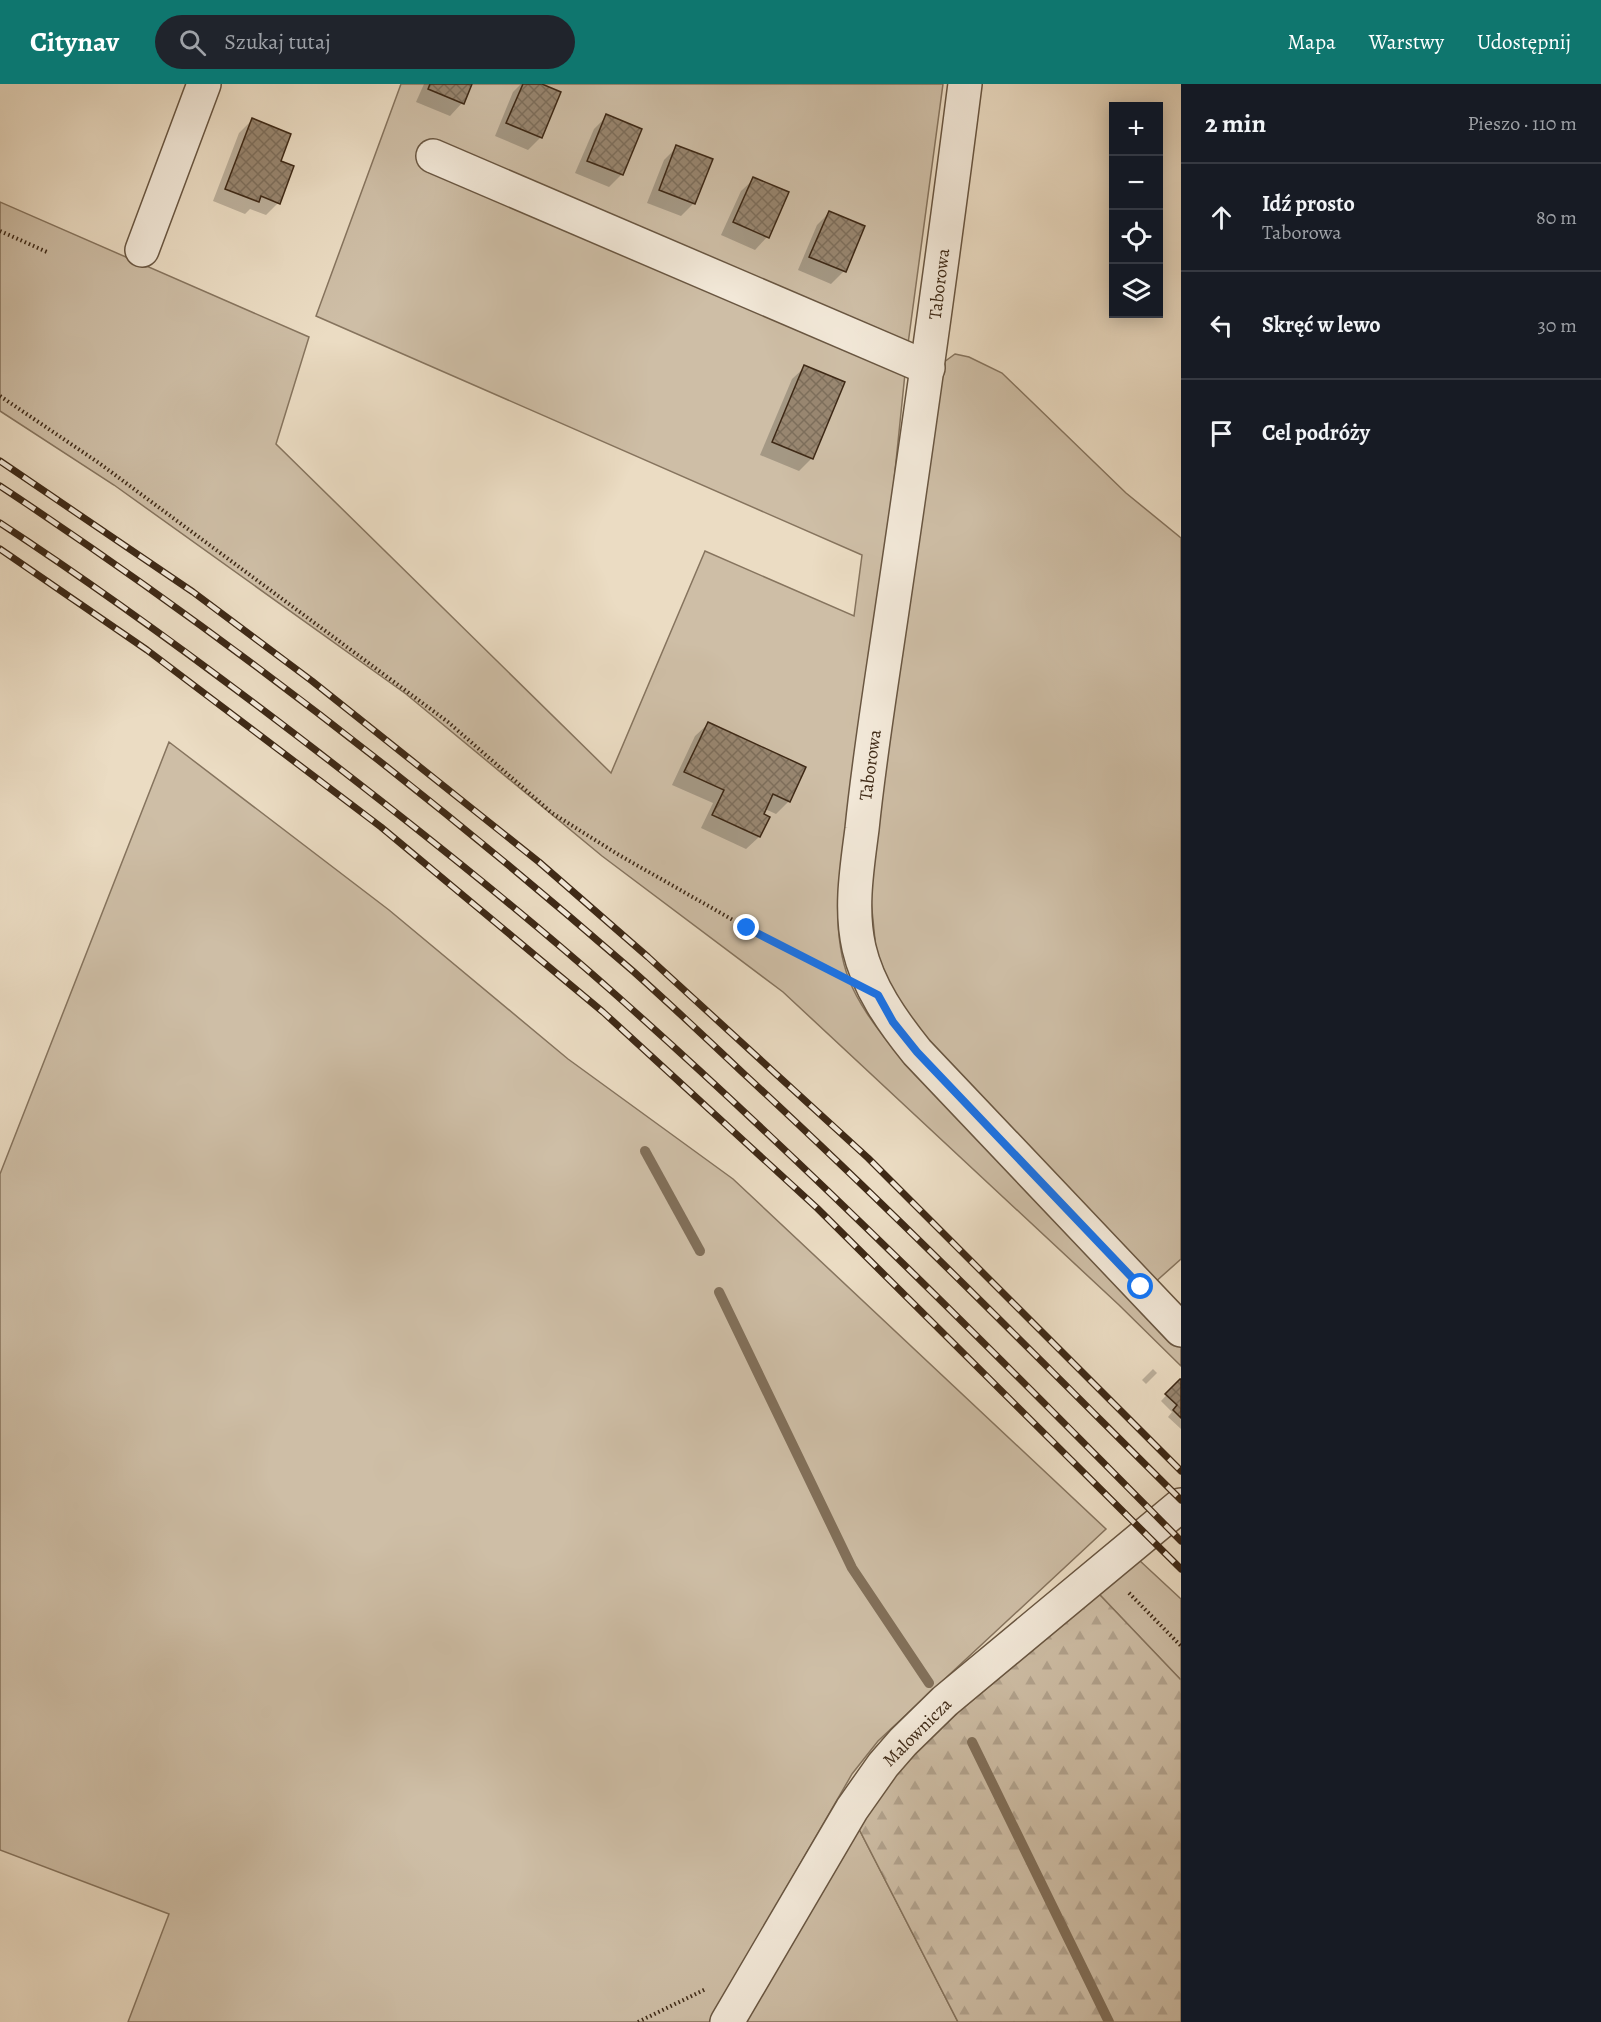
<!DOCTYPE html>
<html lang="pl">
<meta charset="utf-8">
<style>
body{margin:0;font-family:Alegreya,serif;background:#20242c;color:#f1f3f6}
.controls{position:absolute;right:18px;top:18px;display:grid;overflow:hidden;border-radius:0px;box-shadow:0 3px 15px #0003}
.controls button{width:54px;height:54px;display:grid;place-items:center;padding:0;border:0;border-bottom:2px solid #363941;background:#171b24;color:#f1f3f6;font:30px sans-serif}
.stop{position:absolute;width:18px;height:18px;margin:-14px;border:4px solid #1a73e8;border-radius:50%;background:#fff}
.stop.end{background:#1a73e8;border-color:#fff;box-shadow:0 2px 6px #0008}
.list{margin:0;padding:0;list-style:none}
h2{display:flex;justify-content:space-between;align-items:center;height:78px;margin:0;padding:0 24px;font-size:26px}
h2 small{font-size:20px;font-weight:400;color:#9ea1a6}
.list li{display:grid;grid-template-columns:39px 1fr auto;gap:18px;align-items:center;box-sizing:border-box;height:108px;padding:0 24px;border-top:2px solid #363941}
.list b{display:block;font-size:22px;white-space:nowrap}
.list p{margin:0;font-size:20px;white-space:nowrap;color:#9ea1a6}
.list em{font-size:20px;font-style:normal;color:#9ea1a6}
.icon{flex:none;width:33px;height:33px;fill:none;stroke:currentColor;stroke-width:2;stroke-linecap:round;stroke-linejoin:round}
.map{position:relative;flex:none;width:1181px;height:1938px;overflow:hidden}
header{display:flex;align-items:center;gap:36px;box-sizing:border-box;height:84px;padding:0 30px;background:#0f766e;color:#fff}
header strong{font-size:28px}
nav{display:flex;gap:33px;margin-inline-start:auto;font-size:21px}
.search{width:420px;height:54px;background:#20242c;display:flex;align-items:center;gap:15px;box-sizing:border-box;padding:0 21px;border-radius:33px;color:#9ea1a6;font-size:22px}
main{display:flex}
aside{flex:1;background:#171b24}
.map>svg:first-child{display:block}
</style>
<header>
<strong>Citynav</strong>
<div class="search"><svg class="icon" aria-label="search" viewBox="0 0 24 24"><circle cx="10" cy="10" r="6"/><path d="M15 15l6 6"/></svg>Szukaj tutaj</div>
<nav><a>Mapa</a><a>Warstwy</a><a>Udostępnij</a></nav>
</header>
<main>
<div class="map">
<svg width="1181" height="1938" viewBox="0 0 1181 1938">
<defs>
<pattern id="forest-firs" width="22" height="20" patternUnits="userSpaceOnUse" patternTransform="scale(1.5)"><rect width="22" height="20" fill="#cebea6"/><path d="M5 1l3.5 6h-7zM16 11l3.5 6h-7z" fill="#b2a38e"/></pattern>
<pattern id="building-cross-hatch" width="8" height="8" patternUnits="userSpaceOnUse" patternTransform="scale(1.5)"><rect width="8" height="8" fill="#988670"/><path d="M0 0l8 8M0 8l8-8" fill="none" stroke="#7d6e5b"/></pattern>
</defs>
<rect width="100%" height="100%" fill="#ebdcc3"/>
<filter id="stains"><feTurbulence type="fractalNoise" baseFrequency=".00333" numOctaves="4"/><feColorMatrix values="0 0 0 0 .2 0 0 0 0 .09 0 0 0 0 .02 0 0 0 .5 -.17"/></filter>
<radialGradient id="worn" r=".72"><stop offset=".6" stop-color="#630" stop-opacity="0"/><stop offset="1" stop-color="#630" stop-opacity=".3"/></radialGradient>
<g fill="#cebea6" stroke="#86745e" stroke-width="1.5">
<path d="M401,0H943L908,260L889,446L866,625L838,810C835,883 851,912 895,967L1132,1210L1181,1263V1282L1119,1221L783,908L602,772L406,610L114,401L0,327V118L309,253L276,360L611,689L705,467L854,532L862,471L316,232Z"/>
<path d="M955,270L969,273L1002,289L1126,409L1181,454V1175L1153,1200L900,927L876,866L871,816L873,784L936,288L940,281Z"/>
<path d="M169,658L389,826L568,975L733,1095L1106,1445L878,1657L852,1690L709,1938H128L169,1830L0,1766V1090Z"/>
<path d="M1139,1476L1181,1515V1596L1099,1510Z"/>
<path d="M859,1745L958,1938H746Z"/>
</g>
<path fill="url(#forest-firs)" stroke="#86745e" stroke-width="1.5" d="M1099,1510L1181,1596V1938H958L859,1745L895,1690L935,1648Z"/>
<g fill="#0003">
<path d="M424,0H470L462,19L450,32L416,18Z"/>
<path d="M521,0H538L541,53L528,66L495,52L513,8Z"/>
<path d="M607,32L640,46L621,91L609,103L575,89L594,45Z"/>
<path d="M252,36L279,78L278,119L266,131L250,125L245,130L213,117L239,49Z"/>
<path d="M677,63L711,76L693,120L681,132L647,119L664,76Z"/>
<path d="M754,95L787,109L767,153L755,166L721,151L741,107Z"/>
<path d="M829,129L844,187L831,200L798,186L817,141Z"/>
<path d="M805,283L812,374L799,387L760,371L792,295Z"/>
<path d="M708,640L789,717L776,730L765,725L762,731L768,734L759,753L746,765L701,744L713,719L672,701L695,652Z"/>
<path d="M1153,1285L1157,1289L1146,1300L1142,1296Z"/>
<path d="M1180,1297H1181V1345L1168,1333L1172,1328L1161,1317Z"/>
</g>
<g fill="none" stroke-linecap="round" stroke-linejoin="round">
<g stroke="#82705a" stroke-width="10">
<path d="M645,1067L700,1167"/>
<path d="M719,1208L852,1484L929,1599"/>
<path d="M972,1658L1109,1938"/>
</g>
</g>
<g fill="url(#building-cross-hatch)" stroke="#3e2916" stroke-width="1.5">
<path d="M430,0H472L464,20L428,5Z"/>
<path d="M523,0H542L561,8L542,54L506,39Z"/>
<path d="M606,30L642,45L623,91L587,77Z"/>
<path d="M252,34L291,50L281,77L294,82L280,120L261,112L259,118L225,105Z"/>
<path d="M676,61L713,75L695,120L659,106Z"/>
<path d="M753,93L789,108L769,154L733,138Z"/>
<path d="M829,127L865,142L846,188L809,173Z"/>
<path d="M804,281L845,298L813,375L772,358Z"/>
<path d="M708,638L806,683L790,718L773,710L764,730L770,733L760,753L712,731L724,706L684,688Z"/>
<path d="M1180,1295H1181V1334L1173,1326L1177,1321L1165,1310Z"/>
</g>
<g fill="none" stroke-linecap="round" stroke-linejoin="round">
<defs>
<g id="minor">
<path d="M965,0C941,189 914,379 886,567C877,627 868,686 862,745C857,784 850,825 859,864C868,903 892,937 917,968L1181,1246"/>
<path d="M433,72L928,284"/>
<path d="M142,166L204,0"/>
<path d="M727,1938L852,1725L883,1681L903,1658L945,1617L1181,1421"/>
</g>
</defs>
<use href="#minor" stroke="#695641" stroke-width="36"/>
<g stroke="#3e2916" stroke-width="4" stroke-dasharray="1.5 3" stroke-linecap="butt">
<path d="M0,147L47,168"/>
<path d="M0,312L99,379L448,638L552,729L619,771L747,844L828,886"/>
<path d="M1129,1509L1181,1562"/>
<path d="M638,1938L706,1905"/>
</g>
<use href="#minor" stroke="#f2e8d8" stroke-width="33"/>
<defs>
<g id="rail">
<path d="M0,377L193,508L312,597L539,778L648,873L868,1074L1181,1387"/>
<path d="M0,402C222,549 433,713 634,888C671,921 707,955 743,989C893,1127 1036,1272 1181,1416"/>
<path d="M0,439C125,521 244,610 362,702C448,769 534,838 616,911C812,1085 997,1271 1181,1457"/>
<path d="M0,465L147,566L381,743L603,928L817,1124L1181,1485"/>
</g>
</defs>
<use href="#rail" stroke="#3e2916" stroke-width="7"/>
<use href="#rail" stroke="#f2e8d8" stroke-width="4.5" stroke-dasharray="14" stroke-linecap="butt"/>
</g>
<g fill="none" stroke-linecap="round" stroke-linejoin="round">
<path stroke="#1a73e8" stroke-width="8" d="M747,844L878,911L893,938L917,968L1141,1203"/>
</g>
<g text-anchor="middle" stroke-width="4.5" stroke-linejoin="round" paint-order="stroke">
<g font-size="18" fill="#3e2916" stroke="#f2e8d8">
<text transform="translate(939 200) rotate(-83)" y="6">Taborowa</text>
<text transform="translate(870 681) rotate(-82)" y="6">Taborowa</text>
<text transform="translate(917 1648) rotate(-45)" y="6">Malownicza</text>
</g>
</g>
<rect width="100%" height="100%" filter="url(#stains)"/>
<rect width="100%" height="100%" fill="url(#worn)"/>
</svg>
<div class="controls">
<button>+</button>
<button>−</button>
<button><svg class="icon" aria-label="locate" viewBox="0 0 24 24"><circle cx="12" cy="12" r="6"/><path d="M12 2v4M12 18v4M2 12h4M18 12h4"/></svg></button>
<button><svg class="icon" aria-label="layers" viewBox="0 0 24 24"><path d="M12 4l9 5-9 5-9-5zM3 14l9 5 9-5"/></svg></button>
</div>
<div class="stop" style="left:1141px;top:1203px"></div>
<div class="stop end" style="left:747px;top:844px"></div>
</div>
<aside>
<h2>2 min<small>Pieszo · 110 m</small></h2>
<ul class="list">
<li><svg class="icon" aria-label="ahead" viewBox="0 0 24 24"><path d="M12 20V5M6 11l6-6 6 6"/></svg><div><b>Idź prosto</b><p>Taborowa</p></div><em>80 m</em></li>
<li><svg class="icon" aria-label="left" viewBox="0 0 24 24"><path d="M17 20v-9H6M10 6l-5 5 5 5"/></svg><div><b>Skręć w lewo</b></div><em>30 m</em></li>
<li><svg class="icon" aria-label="arrive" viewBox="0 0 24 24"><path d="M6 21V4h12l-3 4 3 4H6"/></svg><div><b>Cel podróży</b></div></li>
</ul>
</aside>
</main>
